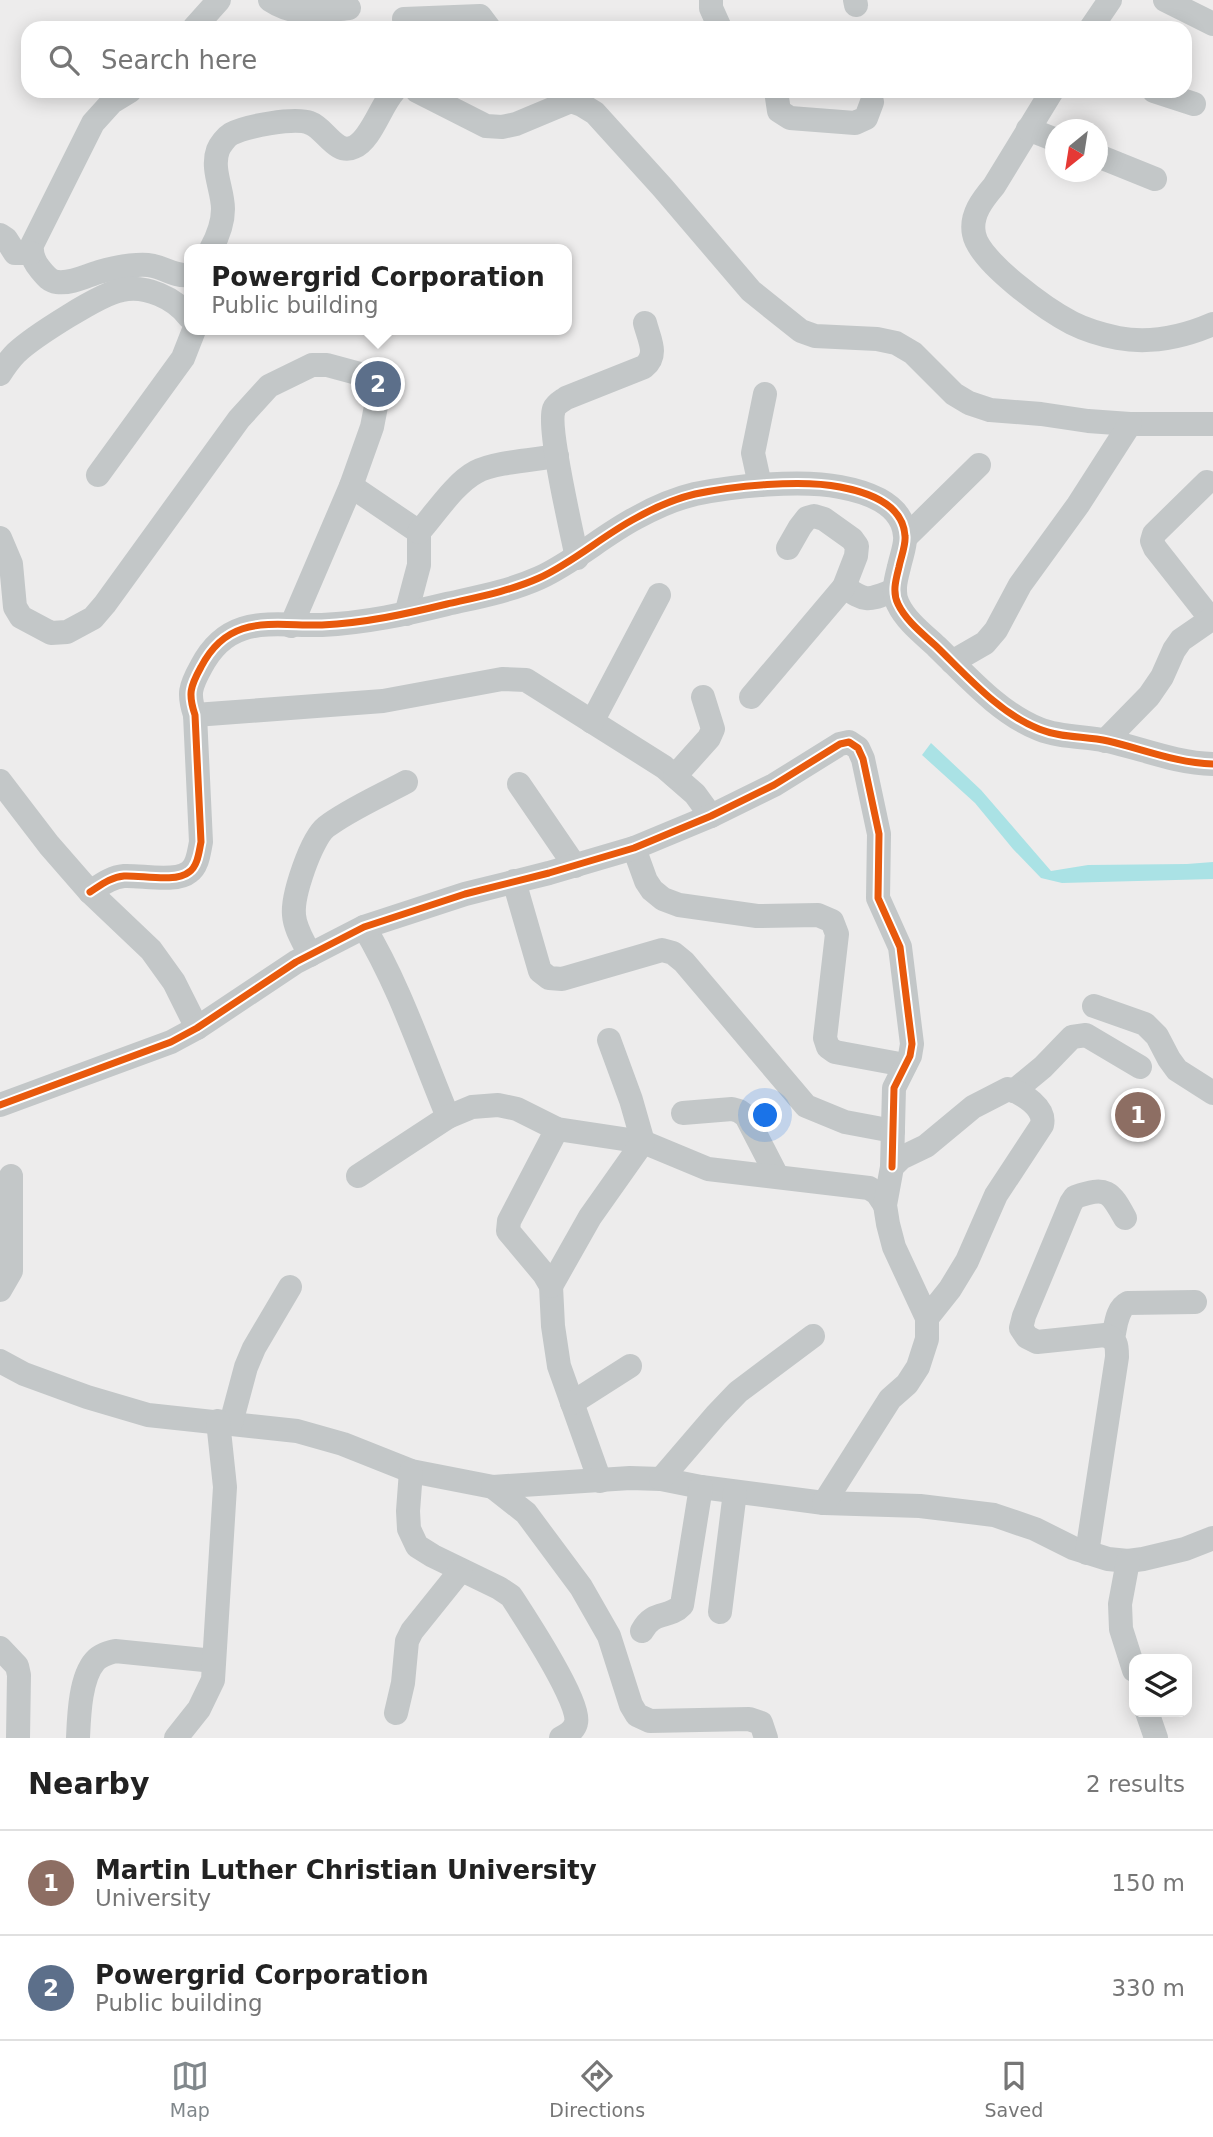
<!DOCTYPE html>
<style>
body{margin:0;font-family:"DejaVu Sans",sans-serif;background:#f2f2f2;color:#222}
.controls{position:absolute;right:21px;bottom:21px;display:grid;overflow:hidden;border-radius:14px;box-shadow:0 4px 18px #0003}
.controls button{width:63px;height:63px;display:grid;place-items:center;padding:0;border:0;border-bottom:2px solid #e0e0e0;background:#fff;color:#222;font:35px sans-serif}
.compass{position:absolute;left:1045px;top:119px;width:63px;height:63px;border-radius:50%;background:#fff;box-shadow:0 4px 18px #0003;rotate:210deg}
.you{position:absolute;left:766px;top:1116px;width:24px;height:24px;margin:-18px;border:5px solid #fff;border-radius:50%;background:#1a73e8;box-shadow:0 0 0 10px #1a73e833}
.badge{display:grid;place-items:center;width:46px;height:46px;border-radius:50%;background:#80878b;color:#fff;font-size:23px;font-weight:700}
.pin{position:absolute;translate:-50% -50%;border:4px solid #fff;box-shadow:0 2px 7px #0006}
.popup{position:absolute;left:184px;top:244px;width:388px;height:91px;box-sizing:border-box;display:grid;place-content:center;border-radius:14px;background:#fff;filter:drop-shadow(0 2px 5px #0005);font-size:23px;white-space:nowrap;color:#767676}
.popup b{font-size:26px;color:#222}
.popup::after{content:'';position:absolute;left:50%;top:100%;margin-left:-14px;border:14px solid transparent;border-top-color:#fff}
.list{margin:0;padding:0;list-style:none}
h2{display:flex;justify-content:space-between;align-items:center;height:91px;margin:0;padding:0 28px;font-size:30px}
h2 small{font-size:23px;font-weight:400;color:#767676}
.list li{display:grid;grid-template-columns:46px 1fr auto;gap:21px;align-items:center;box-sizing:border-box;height:105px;padding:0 28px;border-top:2px solid #e0e0e0}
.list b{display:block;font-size:26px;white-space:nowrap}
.list p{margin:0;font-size:23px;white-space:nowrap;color:#767676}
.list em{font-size:23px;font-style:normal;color:#767676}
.icon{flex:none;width:38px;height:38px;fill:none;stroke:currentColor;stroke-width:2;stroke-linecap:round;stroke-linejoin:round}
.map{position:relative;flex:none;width:1213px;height:1738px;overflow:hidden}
.search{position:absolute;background:#fff;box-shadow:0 4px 18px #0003;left:21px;right:21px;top:21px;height:77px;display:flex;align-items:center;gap:18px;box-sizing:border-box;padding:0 24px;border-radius:21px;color:#767676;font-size:26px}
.sheet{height:301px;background:#fff}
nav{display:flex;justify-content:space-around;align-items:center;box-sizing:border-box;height:98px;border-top:2px solid #e0e0e0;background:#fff;font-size:19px;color:#767676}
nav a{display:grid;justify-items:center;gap:4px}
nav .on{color:#80878b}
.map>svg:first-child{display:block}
</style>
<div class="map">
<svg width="1213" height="1738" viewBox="0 0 1213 1738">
<rect width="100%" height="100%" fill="#edecec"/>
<path fill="#aae2e5" d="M931,743L981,790L1051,871L1088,865L1187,864L1213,862V879L1062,883L1041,878L1013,849L975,803L922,755Z"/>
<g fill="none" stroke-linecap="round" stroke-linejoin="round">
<g stroke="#c3c7c8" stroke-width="24">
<path d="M270,0C297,18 319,11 349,8"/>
<path d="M711,0V8L720,28"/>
<path d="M855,0L856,5"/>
<path d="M1165,0L1213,24"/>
<path d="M404,19L480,16L489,28"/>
<path d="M194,28L219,0"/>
<path d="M1091,28L1110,0"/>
<path d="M130,91L112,102L93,123L32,245C31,254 34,262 40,269C45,275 49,281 57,282C71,284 86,276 99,272C113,268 133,264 148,265C163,266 173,277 189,275"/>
<path d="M417,91L486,126L502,127L516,124L571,101L582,105L595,113L663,188L751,291L801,331L815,336L877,339L896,343L913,353L954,394L969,403L990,410L1041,414L1088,421L1130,424H1213"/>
<path d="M776,91L779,111L790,118L855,123L866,118L872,102"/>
<path d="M1052,91L994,186C983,199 970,215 974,234C979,262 1047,310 1072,323C1086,330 1103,335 1118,338C1151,344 1183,337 1213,324"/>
<path d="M1154,91L1194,104"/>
<path d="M1028,129L1056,140"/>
<path d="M1098,156L1155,179"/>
<path d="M0,235L6,239L15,253H31"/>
<path d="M211,249C217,238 223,222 223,209C223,190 211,169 218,150C220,145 226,137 231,134C246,126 295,117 310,123C325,128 336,156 354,147C371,140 381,105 394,91"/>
<path d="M0,374C5,366 10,359 16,353C33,337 101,293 122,290C146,285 175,298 189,317"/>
<path d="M98,475L183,358L194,330"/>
<path d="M1207,482L1154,534L1152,541L1155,548L1211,619"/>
<path d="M760,485L753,453L765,394"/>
<path d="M351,486L419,532V565L406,614"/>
<path d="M419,532C435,514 455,483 476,472C495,462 534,460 557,456"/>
<path d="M906,537L979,465"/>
<path d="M0,538L11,564L15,607L21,617L51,633L67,632L93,618L105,604L239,419L269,386L312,365H327L364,375L374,383L378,396L372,427L351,486L291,626"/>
<path d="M577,558C572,533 547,427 554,409C556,404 562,401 566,398L644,367C659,355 649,339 645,323"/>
<path d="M844,587C868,603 868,600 895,590"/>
<path d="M952,662L985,643L996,630L1020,585L1078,505L1130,424"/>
<path d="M751,697L844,587L856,556L857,546L852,539L824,519L814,516L807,518L800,527L788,548"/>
<path d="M195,715L383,701L502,679L526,680L664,767L695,794L711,816"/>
<path d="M592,722L659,595"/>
<path d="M1105,741L1149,696L1162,677L1174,650L1181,640L1213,618"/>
<path d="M675,776L709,738L713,729L703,697"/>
<path d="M0,781L49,845L90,892L151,950L174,982L197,1028"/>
<path d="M519,784L575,866"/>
<path d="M634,848L646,881L652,890L663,899L679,905L757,916L818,915L832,921L837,934L825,1038L828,1047L835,1052L905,1065"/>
<path d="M514,881L540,971L549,978L562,979L662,950L673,953L684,962L806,1106L845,1122L893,1131"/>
<path d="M90,892C101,885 111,877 124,876C141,875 176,883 189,872C198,866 199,851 201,842L195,715C188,694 190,687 201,667C229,613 272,626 322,625C365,623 406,614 447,604C478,597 510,591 539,578C574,562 602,536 636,518C654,508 674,499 695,494C733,486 801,479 840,487C867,492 903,503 905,536C906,545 901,557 899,567C896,579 892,592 898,604C906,621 923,634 936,646C966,675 1000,714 1039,729C1061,738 1085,736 1108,741C1143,749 1176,763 1213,764"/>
<path d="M364,927C400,987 421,1052 448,1117"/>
<path d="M310,955C304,942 295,929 294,915C292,896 311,839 326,827C348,810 382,795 406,782"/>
<path d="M1094,1006L1145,1024L1157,1036L1169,1059L1177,1070L1213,1093"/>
<path d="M1014,1091L1043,1067L1072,1037L1086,1035L1140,1067"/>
<path d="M0,1105L171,1042L197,1028L296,962L364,927L465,894L549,873L634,848L711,816L774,785L840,744L849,742L858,748L863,759L879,834L878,898L900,947L912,1044L910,1056L894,1088L892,1167"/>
<path d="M683,1113L732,1109L739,1111L746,1116L777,1176"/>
<path d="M557,1129L509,1221L508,1231L544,1274L551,1286L553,1326L559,1366L600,1481"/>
<path d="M358,1176L448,1117L472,1107L498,1105L517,1109L557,1129L643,1142L708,1169L869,1188L877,1193L885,1205"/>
<path d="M551,1286L590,1217L643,1142L631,1100L609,1040"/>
<path d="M0,1290L11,1271V1176"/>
<path d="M1113,1338C1116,1326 1116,1309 1128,1303L1195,1302"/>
<path d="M0,1361L24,1374L87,1397L148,1415L297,1431L343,1444L411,1471L493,1487L630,1478L661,1479L701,1487L824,1503L920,1506L994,1515L1035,1529L1073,1548L1108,1559L1128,1561L1143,1559L1185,1549L1213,1538"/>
<path d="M572,1403L630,1366"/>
<path d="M231,1423L246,1367L254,1348L290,1287"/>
<path d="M411,1471L408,1511L409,1529L417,1546L433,1556L499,1588L511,1596C524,1616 582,1704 576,1723C574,1731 567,1735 561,1738"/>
<path d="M661,1479L716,1415L738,1392L813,1336"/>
<path d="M493,1487L526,1513L581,1587L609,1636L631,1705L637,1715L650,1721L749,1719L761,1723L766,1738"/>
<path d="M824,1503L890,1399L907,1384L918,1367L927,1339V1318L894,1247L888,1224L885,1205L892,1167L901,1158L926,1146L973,1107L1008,1089C1023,1093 1046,1108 1042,1125L996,1195L967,1261L950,1289L927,1318"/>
<path d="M1087,1553L1117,1357C1117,1345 1117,1340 1105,1335L1037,1342L1027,1337L1021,1328L1024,1316L1071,1203L1075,1197C1107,1186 1110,1191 1125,1218"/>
<path d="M1128,1561L1120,1604L1121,1629L1134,1670"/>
<path d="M720,1612L735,1492"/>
<path d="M642,1631C654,1609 668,1620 682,1605L701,1487"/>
<path d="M0,1648L17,1666L19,1675L18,1738"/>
<path d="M1147,1712L1156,1738"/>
<path d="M396,1713L403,1683L407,1641L412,1631L461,1570"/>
<path d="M78,1738C79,1716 80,1678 95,1661C100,1655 108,1653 115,1651L214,1661"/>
<path d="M176,1738L199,1709L213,1680L225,1487L218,1421"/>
</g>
<defs>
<g id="cycleway">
<path d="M90,892C101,885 111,877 124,876C141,875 176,883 189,872C198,866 199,851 201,842L195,715C188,694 190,687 201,667C229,613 272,626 322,625C365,623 406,614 447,604C478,597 510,591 539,578C574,562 602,536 636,518C654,508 674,499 695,494C733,486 801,479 840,487C867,492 903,503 905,536C906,545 901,557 899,567C896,579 892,592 898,604C906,621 923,634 936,646C966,675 1000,714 1039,729C1061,738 1085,736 1108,741C1143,749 1176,763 1213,764"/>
<path d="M0,1105L171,1042L197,1028L296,962L364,927L465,894L549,873L634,848L711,816L774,785L840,744L849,742L858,748L863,759L879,834L878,898L900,947L912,1044L910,1056L894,1088L892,1167"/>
</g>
</defs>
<use href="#cycleway" stroke="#fff" stroke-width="11"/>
<use href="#cycleway" stroke="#e8590c" stroke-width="7"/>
</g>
</svg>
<div class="controls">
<button><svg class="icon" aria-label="layers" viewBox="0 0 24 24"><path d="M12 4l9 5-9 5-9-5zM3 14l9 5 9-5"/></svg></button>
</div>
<svg class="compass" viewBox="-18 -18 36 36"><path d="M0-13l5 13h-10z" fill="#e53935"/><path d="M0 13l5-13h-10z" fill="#767676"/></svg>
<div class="you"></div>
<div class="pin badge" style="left:1138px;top:1115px;background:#8d6e63">1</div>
<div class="pin badge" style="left:378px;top:384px;background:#5c6f8a">2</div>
<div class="popup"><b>Powergrid Corporation</b>Public building</div>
<div class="search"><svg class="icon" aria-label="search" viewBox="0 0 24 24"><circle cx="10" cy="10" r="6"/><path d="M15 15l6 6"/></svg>Search here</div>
</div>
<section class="sheet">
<h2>Nearby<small>2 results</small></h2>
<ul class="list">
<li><span class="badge" style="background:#8d6e63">1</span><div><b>Martin Luther Christian University</b><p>University</p></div><em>150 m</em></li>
<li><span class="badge" style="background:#5c6f8a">2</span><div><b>Powergrid Corporation</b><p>Public building</p></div><em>330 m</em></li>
</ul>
</section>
<nav>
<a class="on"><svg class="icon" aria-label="map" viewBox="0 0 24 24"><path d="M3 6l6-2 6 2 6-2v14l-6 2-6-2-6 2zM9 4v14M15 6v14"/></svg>Map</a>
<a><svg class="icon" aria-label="directions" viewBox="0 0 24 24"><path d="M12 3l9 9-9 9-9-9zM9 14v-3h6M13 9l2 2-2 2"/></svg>Directions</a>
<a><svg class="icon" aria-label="saved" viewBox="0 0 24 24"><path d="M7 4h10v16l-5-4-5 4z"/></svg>Saved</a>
</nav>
